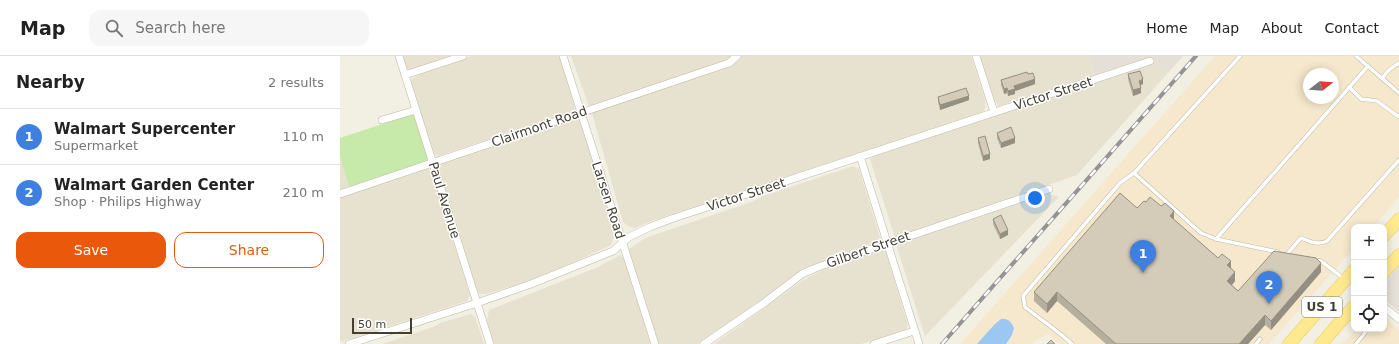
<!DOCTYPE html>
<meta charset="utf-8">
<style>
body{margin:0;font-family:"DejaVu Sans",sans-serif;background:#f6f6f6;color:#222}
.controls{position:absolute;right:12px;bottom:12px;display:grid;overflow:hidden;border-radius:8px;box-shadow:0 2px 10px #0003}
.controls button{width:36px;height:36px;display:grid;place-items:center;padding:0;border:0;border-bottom:1px solid #e0e0e0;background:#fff;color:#222;font:20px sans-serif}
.compass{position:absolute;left:963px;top:12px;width:36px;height:36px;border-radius:50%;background:#fff;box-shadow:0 2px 10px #0003;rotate:73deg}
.scale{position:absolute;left:12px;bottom:10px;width:60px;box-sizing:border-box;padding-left:4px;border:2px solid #443f33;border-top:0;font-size:11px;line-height:14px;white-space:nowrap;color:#443f33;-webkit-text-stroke:3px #fff;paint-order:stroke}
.you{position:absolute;left:695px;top:142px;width:14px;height:14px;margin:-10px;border:3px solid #fff;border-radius:50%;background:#1a73e8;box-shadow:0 0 0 6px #1a73e833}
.badge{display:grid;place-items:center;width:26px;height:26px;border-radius:50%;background:#ea580c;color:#fff;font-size:13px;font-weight:700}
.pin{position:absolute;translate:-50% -33px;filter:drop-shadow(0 1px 2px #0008)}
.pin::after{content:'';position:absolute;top:21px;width:14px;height:12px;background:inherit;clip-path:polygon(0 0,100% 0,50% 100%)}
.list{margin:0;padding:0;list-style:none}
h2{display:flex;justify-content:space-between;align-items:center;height:52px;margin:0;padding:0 16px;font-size:17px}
h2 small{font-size:13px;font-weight:400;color:#767676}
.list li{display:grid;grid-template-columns:26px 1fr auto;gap:12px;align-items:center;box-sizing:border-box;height:56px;padding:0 16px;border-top:1px solid #e0e0e0}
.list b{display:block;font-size:15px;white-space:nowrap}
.list p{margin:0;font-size:13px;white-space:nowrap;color:#767676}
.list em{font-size:13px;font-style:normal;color:#767676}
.actions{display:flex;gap:8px;padding:12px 16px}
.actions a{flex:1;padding:9px 0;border:1px solid #ea580c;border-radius:12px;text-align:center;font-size:14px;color:#ea580c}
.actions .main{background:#ea580c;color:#fff}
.icon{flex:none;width:22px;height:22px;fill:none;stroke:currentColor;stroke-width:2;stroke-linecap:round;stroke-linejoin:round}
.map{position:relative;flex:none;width:1059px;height:288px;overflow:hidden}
header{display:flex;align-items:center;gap:24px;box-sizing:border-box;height:56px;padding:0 20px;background:#fff;border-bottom:1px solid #e0e0e0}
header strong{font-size:19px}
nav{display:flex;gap:22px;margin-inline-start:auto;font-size:14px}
.search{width:280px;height:36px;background:#f6f6f6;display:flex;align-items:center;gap:10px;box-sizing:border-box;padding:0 14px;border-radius:12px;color:#767676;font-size:15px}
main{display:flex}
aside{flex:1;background:#fff}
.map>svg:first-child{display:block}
</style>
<header>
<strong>Map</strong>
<div class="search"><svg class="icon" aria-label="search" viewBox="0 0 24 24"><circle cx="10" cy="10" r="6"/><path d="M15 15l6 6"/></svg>Search here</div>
<nav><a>Home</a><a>Map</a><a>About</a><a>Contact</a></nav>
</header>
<main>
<aside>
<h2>Nearby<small>2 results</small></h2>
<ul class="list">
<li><span class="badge" style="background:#3f7fe0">1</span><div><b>Walmart Supercenter</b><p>Supermarket</p></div><em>110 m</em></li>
<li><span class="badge" style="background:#3f7fe0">2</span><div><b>Walmart Garden Center</b><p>Shop · Philips Highway</p></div><em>210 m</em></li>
</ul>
<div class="actions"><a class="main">Save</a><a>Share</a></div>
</aside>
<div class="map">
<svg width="1059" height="288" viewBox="0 0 1059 288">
<rect width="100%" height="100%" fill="#f2efe3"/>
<g fill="#e7e2d0">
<path d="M61,0H113L72,14L68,13L65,11Z"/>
<path d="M131,0H220L235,53L232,56L98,100L93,97L70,28L72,23L81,17Z"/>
<path d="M231,0H392L387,5L249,50Z"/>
<path d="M401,0H631L646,46L645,52L642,56L314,164L295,172L288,170L283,166L252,57L256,54L390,10L400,4Z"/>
<path d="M639,0H749L754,19L659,50L654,44Z"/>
<path d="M816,5L828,17L737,119L555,182L530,103L535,99Z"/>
<path d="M233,61L240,63L274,173L273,183L271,189L234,206L193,223L147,238H141L137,236L98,111L100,107Z"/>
<path d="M0,100L9,131L0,134Z"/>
<path d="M513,110L519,113L540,181L537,186L462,213L423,244L358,288H318L288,194L305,182L414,145L423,140Z"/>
<path d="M86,112L92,116L130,239L127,245L0,286V140Z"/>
<path d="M707,137L719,141L585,280L556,188Z"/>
<path d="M539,193L546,196L567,266V273L521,288H374L462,225L486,212Z"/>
<path d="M280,199L284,202L311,288H154L147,265L149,254L258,211Z"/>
<path d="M131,258L135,261L144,288H42L93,271L100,267Z"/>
</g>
<g fill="#f6e8cc" fill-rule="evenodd">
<path d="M875,0H1059V141L1033,171H1014V192L929,288H719L708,278L696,284L692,288H620ZM969,18H993V42H969Z"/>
<path d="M1044,261L1059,274V288H999L1007,284L1016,273H1044Z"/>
</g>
<g fill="#e4e0d8">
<path d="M749,0H843L828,17L811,1L754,19Z"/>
<path d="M1059,209V256L1044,243V226Z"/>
</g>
<path fill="#c7e9a9" d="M73,58L75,60L88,101L87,105L9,131L0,100V82Z"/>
<path fill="#9bc7f3" d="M661,263C668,262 671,266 674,272L672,279L666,288H637L654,269Z"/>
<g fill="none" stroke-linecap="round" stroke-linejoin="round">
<defs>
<g id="lane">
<path d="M900,0L794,117L861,177L876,183L938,196"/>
<path d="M1016,0L1059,37"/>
<path d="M1042,22L1050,13L1059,7"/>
<path d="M1009,31L1021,43L1037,45L1059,61"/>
<path d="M876,183L1028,10"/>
<path d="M947,198L961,182C969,185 978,190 987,185L1059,104"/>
<path d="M975,204L981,205L1003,222"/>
<path d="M1008,259L1014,264"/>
<path d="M732,288C717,274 701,264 685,251L683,240L780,127L794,117"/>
<path d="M916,288L920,283"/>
<path d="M1016,288L1028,273"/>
</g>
<g id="street">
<path d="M59,0L150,288"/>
<path d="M223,0L315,288"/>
<path d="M636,0L654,56"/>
<path d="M65,19L123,0"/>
<path d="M42,64L76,54"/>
<path d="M520,100L579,288"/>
<path d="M0,138L389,7L397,0"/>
<path d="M1044,251L1059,263"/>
<path d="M9,288L137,247L191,228L273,195L289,181L310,171L331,163L810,5"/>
<path d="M364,288L424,247L462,218L478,211L709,133"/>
<path d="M534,288L574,275"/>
</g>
<g id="primary">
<path d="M1044,180L1059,163"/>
<path d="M1044,216L1059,199"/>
<path d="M949,288L1014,214"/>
<path d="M981,288L1014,250"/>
</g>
</defs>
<use href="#lane" stroke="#beb8a5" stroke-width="4.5"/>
<use href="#street" stroke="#beb8a5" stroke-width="8"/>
<use href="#primary" stroke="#e9cb5a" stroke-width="13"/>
<use href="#lane" stroke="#fff" stroke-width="3.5"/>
<use href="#street" stroke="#fff" stroke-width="7"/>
<use href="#primary" stroke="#ffe98f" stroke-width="12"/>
<defs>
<path id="rail" d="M602,288L856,0"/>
</defs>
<use href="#rail" stroke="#949494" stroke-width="4"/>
<use href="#rail" stroke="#fff" stroke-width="2.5" stroke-dasharray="8" stroke-linecap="butt"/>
</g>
<g fill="#b6af9e">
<path d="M688,18L695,28L675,35V38L668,40L667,37L664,38L661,29V24Z"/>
<path d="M788,18L803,28L800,29L801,37L793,40L788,23Z"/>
<path d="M598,41L629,44L600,54L598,46Z"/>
<path d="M657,77L675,87L661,92L657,82Z"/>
<path d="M638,82L650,103L643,105L638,87Z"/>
<path d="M806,146L834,164L878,202L891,212L895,225L892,229L898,235L981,216L931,274L925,269L908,288H766L717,245L707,257L694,245V236L797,152Z"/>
<path d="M653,163L668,179L660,183L653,168Z"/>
</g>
<g fill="#948f81">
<path d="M695,23V28L675,35V38L668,40V35L674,30Z"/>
<path d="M803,23V28L799,30V25Z"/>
<path d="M667,32V37L664,38V33Z"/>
<path d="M801,32V37L793,40V34Z"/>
<path d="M629,40V44L600,54V49Z"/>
<path d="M675,82V87L661,92V87Z"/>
<path d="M650,98V103L643,105V100Z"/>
<path d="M834,155V164L830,160Z"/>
<path d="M668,174V179L660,183V178Z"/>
<path d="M891,205V214L887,209Z"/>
<path d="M981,207V216L931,274V265Z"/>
<path d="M895,216V225L887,235V225Z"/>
<path d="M717,236V245L707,257V248Z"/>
<path d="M925,259V269L908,288H899Z"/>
</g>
<g fill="#d4ccb8" stroke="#948f81">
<path d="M800,15L803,23L799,25L801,32L793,34L788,18Z"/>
<path d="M687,16L688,18L693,17L695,23L674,30L675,33L668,35L667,32L664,33L661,24Z"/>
<path d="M626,32L629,40L600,49L598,41Z"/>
<path d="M671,71L675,82L661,87L657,77Z"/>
<path d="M645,80L650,98L643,100L638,82Z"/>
<path d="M780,137L797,152L804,145L806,146L810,141L821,150L825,147L834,155L830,160L878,202L882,198L891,205L887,209L895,216L887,225L898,235L934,195L976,202L981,207L931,265L925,259L899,288H776L717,236L707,248L694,236Z"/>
<path d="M661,159L668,174L660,178L653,163Z"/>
<path d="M711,284L715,288H707Z"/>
</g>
<g text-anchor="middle" stroke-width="3" stroke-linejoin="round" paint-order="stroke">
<rect fill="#fff" stroke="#7c7970" stroke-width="1" x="962" y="241" width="40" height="20" rx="3"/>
<g font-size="12" font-weight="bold" fill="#443f33">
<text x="982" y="255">US 1</text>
</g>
<g font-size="13" fill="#443f33" stroke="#fff">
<text transform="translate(713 37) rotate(-18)" y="5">Victor Street</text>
<text transform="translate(199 70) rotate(-19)" y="5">Clairmont Road</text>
<text transform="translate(406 138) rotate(-18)" y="5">Victor Street</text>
<text transform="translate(105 144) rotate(73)" y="5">Paul Avenue</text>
<text transform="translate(269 144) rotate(72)" y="5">Larsen Road</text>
<text transform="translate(528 193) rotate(-19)" y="5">Gilbert Street</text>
</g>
</g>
</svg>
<div class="controls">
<button>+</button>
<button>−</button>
<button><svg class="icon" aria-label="locate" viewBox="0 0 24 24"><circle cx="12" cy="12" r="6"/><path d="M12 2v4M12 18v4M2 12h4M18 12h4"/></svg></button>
</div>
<svg class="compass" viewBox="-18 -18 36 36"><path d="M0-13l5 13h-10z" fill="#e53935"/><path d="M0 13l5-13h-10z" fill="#767676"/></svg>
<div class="scale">50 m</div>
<div class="you"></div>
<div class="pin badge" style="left:803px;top:217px;background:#3f7fe0">1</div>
<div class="pin badge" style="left:929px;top:248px;background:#3f7fe0">2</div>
</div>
</main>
